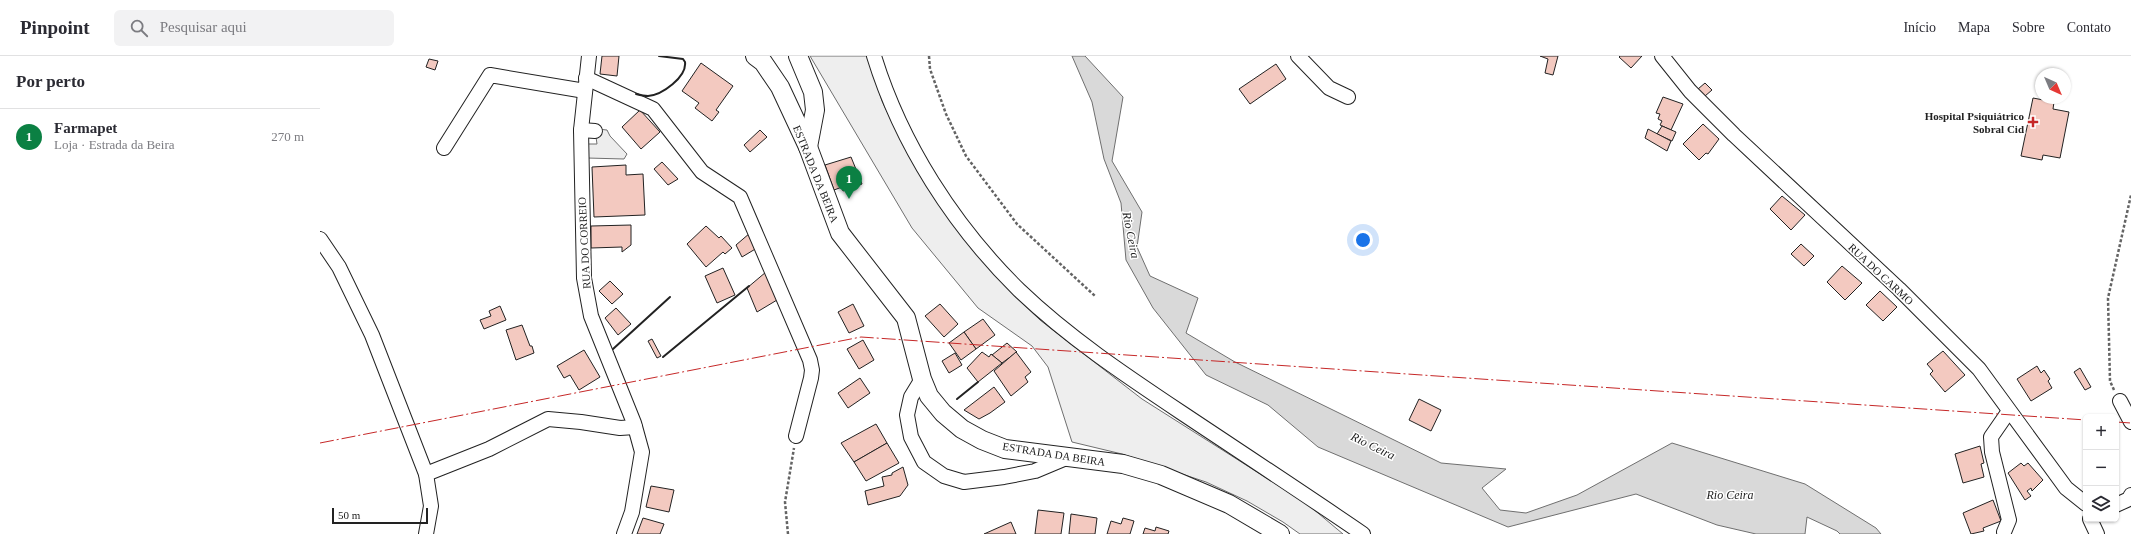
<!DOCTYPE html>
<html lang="pt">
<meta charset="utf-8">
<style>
body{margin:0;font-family:Georgia,serif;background:#f2f2f3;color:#2b2b33}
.controls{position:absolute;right:12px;bottom:12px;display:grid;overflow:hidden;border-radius:6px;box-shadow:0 1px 3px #0004}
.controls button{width:36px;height:36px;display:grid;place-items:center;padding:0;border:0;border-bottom:1px solid #e1e1e2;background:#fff;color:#2b2b33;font:20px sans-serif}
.compass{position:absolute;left:1715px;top:12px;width:36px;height:36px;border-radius:50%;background:#fff;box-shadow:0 1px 3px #0004;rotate:136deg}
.scale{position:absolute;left:12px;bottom:10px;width:96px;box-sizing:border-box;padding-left:4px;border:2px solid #222;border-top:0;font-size:11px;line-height:14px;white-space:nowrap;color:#222;-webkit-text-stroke:3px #fff;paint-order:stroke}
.you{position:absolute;left:1043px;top:184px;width:14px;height:14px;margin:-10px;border:3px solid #fff;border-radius:50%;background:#1a73e8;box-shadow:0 0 0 6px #1a73e833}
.badge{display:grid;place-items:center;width:26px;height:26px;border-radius:50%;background:#0b8043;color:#fff;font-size:13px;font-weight:700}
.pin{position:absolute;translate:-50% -33px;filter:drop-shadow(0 1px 2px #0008)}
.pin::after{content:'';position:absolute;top:21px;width:14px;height:12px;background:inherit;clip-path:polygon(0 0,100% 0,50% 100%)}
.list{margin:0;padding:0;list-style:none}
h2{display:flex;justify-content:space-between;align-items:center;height:52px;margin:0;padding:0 16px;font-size:17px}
h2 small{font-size:13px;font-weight:400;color:#7c7c81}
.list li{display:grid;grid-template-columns:26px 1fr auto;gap:12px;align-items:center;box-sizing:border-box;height:56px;padding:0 16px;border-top:1px solid #e1e1e2}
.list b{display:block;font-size:15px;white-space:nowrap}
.list p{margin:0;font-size:13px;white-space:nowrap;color:#7c7c81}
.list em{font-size:13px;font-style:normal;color:#7c7c81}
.icon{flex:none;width:22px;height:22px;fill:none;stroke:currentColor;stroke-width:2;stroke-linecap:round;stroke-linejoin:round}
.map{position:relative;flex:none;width:1811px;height:478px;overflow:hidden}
header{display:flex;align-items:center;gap:24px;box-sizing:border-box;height:56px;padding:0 20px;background:#fff;border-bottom:1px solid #e1e1e2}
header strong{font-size:19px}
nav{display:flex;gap:22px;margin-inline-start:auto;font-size:14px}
.search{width:280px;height:36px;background:#f2f2f3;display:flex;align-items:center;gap:10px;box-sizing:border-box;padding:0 14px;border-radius:6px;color:#7c7c81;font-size:15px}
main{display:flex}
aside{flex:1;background:#fff}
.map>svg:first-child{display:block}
</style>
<header>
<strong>Pinpoint</strong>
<div class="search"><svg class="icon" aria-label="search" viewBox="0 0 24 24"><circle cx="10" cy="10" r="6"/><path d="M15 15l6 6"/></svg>Pesquisar aqui</div>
<nav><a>Início</a><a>Mapa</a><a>Sobre</a><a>Contato</a></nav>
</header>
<main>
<aside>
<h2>Por perto<small></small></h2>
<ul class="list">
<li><span class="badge">1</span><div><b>Farmapet</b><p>Loja · Estrada da Beira</p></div><em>270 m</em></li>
</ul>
</aside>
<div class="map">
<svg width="1811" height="478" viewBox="0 0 1811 478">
<rect width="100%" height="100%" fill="#fff"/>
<path fill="#eee" stroke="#6f6f6f" d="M490,0H548L562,45L584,91L651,191L684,229L720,264L822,343L986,447L1023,478H980L963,466L927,445L886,426L802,398L752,386L728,311L712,290L658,252L592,172Z"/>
<path fill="#ededed" stroke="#6f6f6f" d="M267,72L287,74L290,80L307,98L304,103L267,102V88H277L276,81Z"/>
<path fill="#d9d9d9" stroke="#6f6f6f" d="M752,0H765L803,41L792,105L822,156L817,191L830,220L878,242L866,277L915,306L1121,407L1186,413L1162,432L1180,454L1206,457L1257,439L1352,387L1485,428L1556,472L1561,478H1520L1517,475L1487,461L1485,478H1436L1397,469L1316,438L1188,471L998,391L948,349L886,319L833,252L806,204L801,147L784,103L772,46Z"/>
<g fill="#f3c9c0" stroke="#222">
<path d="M282,0H299L297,20L280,18Z"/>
<path d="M1220,0H1238L1233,19L1225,17L1228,3Z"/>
<path d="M1300,0H1322L1311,12L1299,1Z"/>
<path d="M109,3L118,5L115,14L106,11Z"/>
<path d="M381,7L413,30L396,54L399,56L392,65L375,52L379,47L362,35Z"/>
<path d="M956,8L966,23L930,48L919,33Z"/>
<path d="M1385,27L1392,34L1385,40L1378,33Z"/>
<path d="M1343,41L1363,48L1351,74L1340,69L1342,65L1338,63L1340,58L1336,57Z"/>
<path d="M1713,42L1734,46L1733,53L1749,56L1740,102L1723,99L1722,104L1701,100Z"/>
<path d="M320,54L340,76L321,93L302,71Z"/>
<path d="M1383,68L1399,83L1388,98L1386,97L1379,104L1363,88Z"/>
<path d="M1342,70L1356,76L1352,85L1337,78Z"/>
<path d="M1328,73L1351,85L1347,95L1325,82Z"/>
<path d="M440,74L447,81L430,96L424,89Z"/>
<path d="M531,101L542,128L523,135L522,131L514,134L505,109Z"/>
<path d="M342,106L358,123L348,129L334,113Z"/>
<path d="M306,109V119L323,118L325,159L274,161L272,111Z"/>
<path d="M1462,140L1485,159L1471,174L1450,153Z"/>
<path d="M311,169V189L302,196V191L271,192V170Z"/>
<path d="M386,170L399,182L401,180L412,192L405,198L403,196L386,211L367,188Z"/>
<path d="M430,177L437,192L422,201L416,189Z"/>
<path d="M1481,188L1494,200L1484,210L1471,198Z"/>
<path d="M1522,210L1542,227L1525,244L1507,226Z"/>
<path d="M403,212L415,239L397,247L385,220Z"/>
<path d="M446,216L457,244L437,256L427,232Z"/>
<path d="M290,225L303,238L292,248L279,235Z"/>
<path d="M1560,235L1577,251L1563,265L1546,249Z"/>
<path d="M533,248L544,270L529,277L518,256Z"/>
<path d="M620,248L638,268L624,281L605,260Z"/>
<path d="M180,250L186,264L164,273L160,264L171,260L169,255Z"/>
<path d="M296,252L311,268L298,279L285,262Z"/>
<path d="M663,263L675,279L656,293L644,276Z"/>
<path d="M202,269L210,290H212L214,297L196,304L186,274Z"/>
<path d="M644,276L656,293L641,304L629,287Z"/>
<path d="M332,283L341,300L337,302L328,285Z"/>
<path d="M543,284L554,304L539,313L527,293Z"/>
<path d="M687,287L697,296L682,307L672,299Z"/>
<path d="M264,294L280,321L259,334L250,319L244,322L237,310Z"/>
<path d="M1623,295L1645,319L1625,336L1610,318L1613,315L1607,308Z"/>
<path d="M662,296L669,301L671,298L682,307L658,326L647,312Z"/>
<path d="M696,296L711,316L705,321L708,326L691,340L674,315Z"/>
<path d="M635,297L642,309L629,317L622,305Z"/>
<path d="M1717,310L1721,317L1724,314L1730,323L1728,325L1732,332L1711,345L1697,323Z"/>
<path d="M1760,312L1771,331L1765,334L1754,316Z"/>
<path d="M540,322L550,337L528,352L518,337Z"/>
<path d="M674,331L685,346L670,357L659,363L644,354Z"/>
<path d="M1099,343L1121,354L1111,375L1089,364Z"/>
<path d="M556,368L567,387L534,406L521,387Z"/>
<path d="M567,387L579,407L546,425L534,406Z"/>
<path d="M1660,390L1664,407L1661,408L1664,421L1643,427L1635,398Z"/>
<path d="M1701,407L1704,410L1708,407L1723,424L1712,435L1711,432L1707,435L1711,440L1705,444L1688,417Z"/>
<path d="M583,411L588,429L580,440L548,449L545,435L564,430L562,421L572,419V417Z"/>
<path d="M331,430L354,434L349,456L326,451Z"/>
<path d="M1673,444L1681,465L1663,472L1664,475L1651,478L1643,457Z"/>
<path d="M718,454L744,457L741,478H715Z"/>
<path d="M751,458L777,462L775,478H749Z"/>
<path d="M323,462L344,468L340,478H317Z"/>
<path d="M803,462L814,465L810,478H787L791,465L801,468Z"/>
<path d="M691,466L696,478H664Z"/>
<path d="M836,471L849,475L848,478H823L825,472L835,475Z"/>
</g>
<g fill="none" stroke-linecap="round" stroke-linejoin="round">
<defs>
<g id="minor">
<path d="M269,0L261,74L264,222L271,260L314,367L322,396L312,456L304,478"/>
<path d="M554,0C581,88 634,170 699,234C748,281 805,319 862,357C922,397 983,437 1043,478"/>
<path d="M978,0L1009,32L1028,41"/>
<path d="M1342,0L1370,35L1414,79L1579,233L1659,313L1746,432L1766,448"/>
<path d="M266,22L333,53L382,116L420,141L490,304L492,314L491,322L476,380"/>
<path d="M261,74L275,75"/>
<path d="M124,92L170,19L265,35"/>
<path d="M0,183L19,211L52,279L106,418L111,450L106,478"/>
<path d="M602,323L591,341L587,359L591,381L604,406L624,420L644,426L684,421L715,415L746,402"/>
<path d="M1800,345L1811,366"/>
<path d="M106,418L169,393L228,363L261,366L300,372L315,371"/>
<path d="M1796,449L1809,443L1811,439"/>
<path d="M1770,463L1777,478"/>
<path d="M1684,476L1689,464L1672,396L1671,381L1689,355"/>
</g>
<g id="major">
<path d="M435,0L443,6L460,31L488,91L520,177L586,262L602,323L609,340L623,357L642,373L662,384L685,393L803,408L841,419L909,448L960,478"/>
<path d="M478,0L493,36L495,54L488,91"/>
</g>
</defs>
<use href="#minor" stroke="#222" stroke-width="16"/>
<use href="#major" stroke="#222" stroke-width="20"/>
<g stroke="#646464" stroke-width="2.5" stroke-dasharray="3 2" stroke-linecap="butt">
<path d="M609,0L610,13L626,58L646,100L697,168L775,240"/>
<path d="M1794,334L1790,325L1788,242L1811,139"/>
<path d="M468,478L465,446L474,392"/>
</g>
<use href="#minor" stroke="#fff" stroke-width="14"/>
<use href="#major" stroke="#fff" stroke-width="18"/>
<g stroke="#222" stroke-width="2">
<path d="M316,38C320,39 324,40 328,40C342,39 367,21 365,6L363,3L339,0"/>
<path d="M293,293L350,241"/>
<path d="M343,301L429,230"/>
<path d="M637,343L658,326"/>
</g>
<g stroke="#c62828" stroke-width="1" stroke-dasharray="14 3 2 3" stroke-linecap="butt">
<path d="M1796,366L1811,367"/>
<path d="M0,387L541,281L1766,364"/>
</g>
</g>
<path fill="#c62828" stroke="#fff" stroke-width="1.5" d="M1711 60h4v4h4v4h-4v4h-4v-4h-4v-4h4z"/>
<g text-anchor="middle" stroke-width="3" stroke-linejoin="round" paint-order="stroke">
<g font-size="11" font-weight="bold" fill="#222" stroke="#fff" text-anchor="end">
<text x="1704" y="64">Hospital Psiquiátrico<tspan x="1704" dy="13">Sobral Cid</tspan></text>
</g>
<g font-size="11" fill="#222" stroke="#fff">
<text transform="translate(496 118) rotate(68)" y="4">ESTRADA DA BEIRA</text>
<text transform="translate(264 187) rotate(-93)" y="4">RUA DO CORREIO</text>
<text transform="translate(1561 218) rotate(43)" y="4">RUA DO CARMO</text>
<text transform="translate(734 398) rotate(9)" y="4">ESTRADA DA BEIRA</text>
</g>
<g font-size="12" font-style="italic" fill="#222" stroke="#fff">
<text transform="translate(811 179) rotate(79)" y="4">Rio Ceira</text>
<text transform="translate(1053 390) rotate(26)" y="4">Rio Ceira</text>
<text x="1410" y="443">Rio Ceira</text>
</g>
</g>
</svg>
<div class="controls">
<button>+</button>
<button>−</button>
<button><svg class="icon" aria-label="layers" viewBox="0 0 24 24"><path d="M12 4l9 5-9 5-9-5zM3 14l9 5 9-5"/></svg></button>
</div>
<svg class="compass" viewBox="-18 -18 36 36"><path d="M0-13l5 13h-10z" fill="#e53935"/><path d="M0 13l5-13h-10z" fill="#7c7c81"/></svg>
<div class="scale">50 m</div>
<div class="you"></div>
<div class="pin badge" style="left:529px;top:143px">1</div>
</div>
</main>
